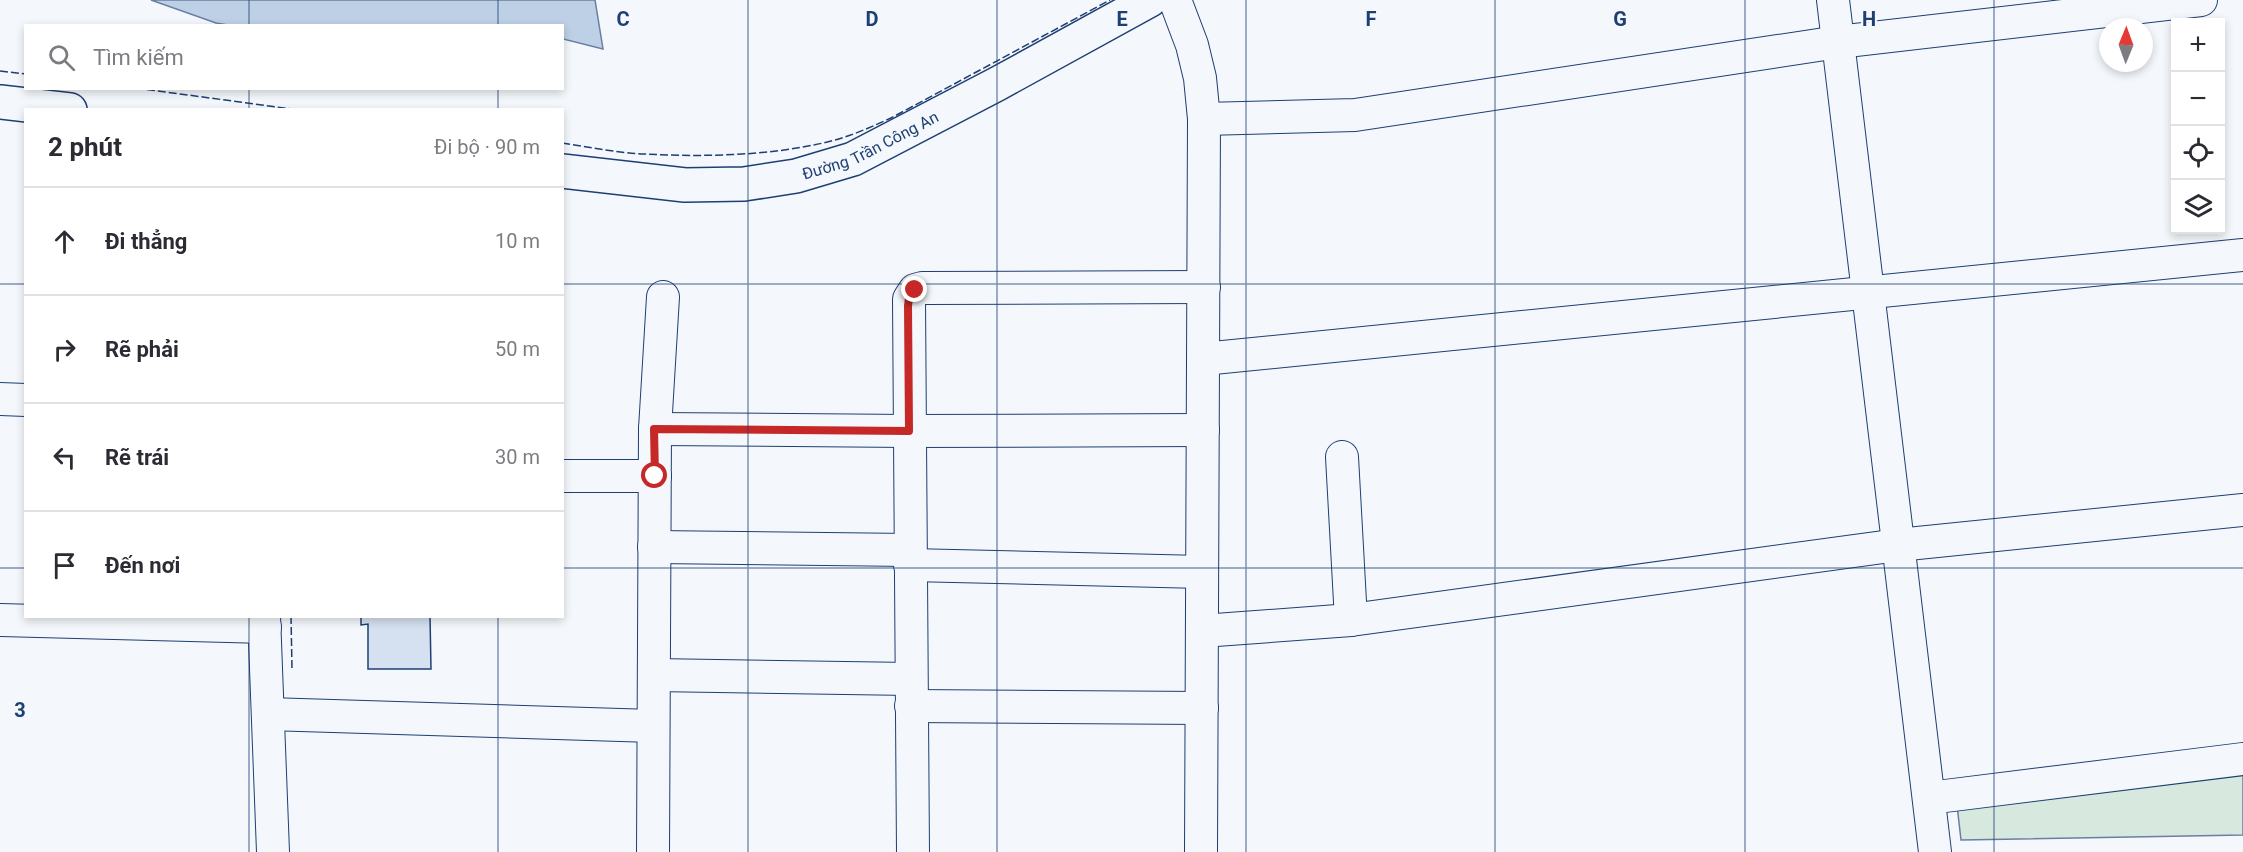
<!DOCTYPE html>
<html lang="vi">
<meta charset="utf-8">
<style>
body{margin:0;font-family:Roboto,sans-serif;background:#f2f2f3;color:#2b2b33}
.controls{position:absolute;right:18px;top:18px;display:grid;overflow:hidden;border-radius:0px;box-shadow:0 3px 9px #0003}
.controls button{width:54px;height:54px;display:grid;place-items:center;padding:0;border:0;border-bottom:2px solid #e1e1e2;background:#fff;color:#2b2b33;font:30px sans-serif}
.compass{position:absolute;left:2099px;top:18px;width:54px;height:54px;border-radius:50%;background:#fff;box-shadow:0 3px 9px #0003;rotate:1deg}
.stop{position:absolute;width:18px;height:18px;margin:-14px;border:4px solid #c62828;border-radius:50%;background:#fff}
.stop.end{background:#c62828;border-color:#fff;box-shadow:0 2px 6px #0008}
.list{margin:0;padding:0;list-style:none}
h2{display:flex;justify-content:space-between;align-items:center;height:78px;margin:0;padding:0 24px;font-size:26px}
h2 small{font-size:20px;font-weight:400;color:#7c7c81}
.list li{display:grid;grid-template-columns:39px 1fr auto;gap:18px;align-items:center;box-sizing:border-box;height:108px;padding:0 24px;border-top:2px solid #e1e1e2}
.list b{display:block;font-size:22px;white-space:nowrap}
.list em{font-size:20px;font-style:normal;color:#7c7c81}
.icon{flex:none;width:33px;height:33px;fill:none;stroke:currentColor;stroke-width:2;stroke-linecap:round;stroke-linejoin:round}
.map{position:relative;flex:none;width:2243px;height:852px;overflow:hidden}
.search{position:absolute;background:#fff;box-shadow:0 3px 9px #0003;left:24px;top:24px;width:540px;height:66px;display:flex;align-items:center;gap:15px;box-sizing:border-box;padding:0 21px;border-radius:0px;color:#7c7c81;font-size:22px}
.panel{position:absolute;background:#fff;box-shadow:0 3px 9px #0003;left:24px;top:108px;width:540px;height:510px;border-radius:0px}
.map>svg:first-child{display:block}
</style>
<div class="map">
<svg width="2243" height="852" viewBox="0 0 2243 852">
<rect width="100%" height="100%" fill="#f4f7fb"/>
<path fill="#d7e8df" stroke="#687fa3" stroke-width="1.5" d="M2243,772V835L1961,840L1957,805Z"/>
<path fill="#bed0e5" stroke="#687fa3" stroke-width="1.5" d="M151,0H595L603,49L563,39L562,26L228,25L216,23Z"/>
<path fill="#d5e0f0" stroke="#1d3f73" stroke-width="1.5" d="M361,616H430L431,669H368V624L361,625Z"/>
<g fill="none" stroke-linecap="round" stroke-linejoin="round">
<defs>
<g id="street">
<path d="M1175,0L1192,45L1200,78L1204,119L1201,852"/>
<path d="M1833,0L1935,852"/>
<path d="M1204,119L1355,115L1838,42L2201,0"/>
<path d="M1203,359L2243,255"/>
<path d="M0,399L26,400"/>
<path d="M655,429L909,431L1203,430"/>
<path d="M1342,457L1351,620"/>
<path d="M562,476H655"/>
<path d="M654,547L910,550"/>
<path d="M910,565L1202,572"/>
<path d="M264,616L273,852"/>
<path d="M0,620L265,627"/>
<path d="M1202,631L1351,620L1898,545L2243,510"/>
<path d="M654,675L911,679"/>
<path d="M911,706L1202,708"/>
<path d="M268,714L653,726"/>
<path d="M1929,798L2243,759"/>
<path d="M653,852L655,429L663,297"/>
<path d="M913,852L909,299L915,290L922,288L1204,287"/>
</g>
<g id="secondary">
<path d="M0,102L70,110"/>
<path id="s1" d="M562,171L685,185L744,184L796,176L853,159L997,84L1150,0"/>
</g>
</defs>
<use href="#street" stroke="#1d3f73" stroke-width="34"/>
<use href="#secondary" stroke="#1d3f73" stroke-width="36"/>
<use href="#street" stroke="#f4f7fb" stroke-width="32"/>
<use href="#secondary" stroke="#f4f7fb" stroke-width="33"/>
<g stroke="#1d3f73" stroke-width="1.5" stroke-dasharray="8 3" stroke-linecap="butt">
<path d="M0,71L26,74"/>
<path d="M136,88L299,110"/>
<path d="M562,143C590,147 617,153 644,154C702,157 766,156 823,143C847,138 869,128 891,118L1110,0"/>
<path d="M291,616L292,669"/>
</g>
</g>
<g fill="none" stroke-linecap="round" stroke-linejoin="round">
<path stroke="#c62828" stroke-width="8" d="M655,476L654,429L909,431L908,306L909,298L915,290"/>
</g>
<path fill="none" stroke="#1d3f73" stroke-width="1.5" stroke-opacity="0.55" d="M249,0V26M498,0V26M748,0V852M997,0V852M1246,0V852M1495,0V852M1745,0V852M1994,0V852M249,88V110M498,88V110M0,284H26M562,284H2243M0,568H26M562,568H2243M249,616V852M498,616V852"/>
<g text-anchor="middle" stroke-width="4.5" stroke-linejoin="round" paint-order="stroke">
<g font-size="16" fill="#1d3f73" stroke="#f4f7fb">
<text dy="6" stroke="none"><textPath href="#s1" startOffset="316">Đường Trần Công An</textPath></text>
</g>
</g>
<g font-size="20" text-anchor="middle" font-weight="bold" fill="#1d3f73" stroke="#f4f7fb" stroke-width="4.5" stroke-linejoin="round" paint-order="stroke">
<text x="623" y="26">C</text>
<text x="872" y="26">D</text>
<text x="1122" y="26">E</text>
<text x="1371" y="26">F</text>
<text x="1620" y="26">G</text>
<text x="1869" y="26">H</text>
<text x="20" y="717">3</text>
</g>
</svg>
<div class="controls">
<button>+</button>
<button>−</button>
<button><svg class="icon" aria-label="locate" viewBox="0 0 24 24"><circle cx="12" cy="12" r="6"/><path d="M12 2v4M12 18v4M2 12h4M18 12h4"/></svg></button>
<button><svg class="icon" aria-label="layers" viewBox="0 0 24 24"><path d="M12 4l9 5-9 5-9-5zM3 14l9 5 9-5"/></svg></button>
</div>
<svg class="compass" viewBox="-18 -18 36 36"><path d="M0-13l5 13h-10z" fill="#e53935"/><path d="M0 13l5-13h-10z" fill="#7c7c81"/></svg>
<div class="stop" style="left:655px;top:476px"></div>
<div class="stop end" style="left:915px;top:290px"></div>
<div class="search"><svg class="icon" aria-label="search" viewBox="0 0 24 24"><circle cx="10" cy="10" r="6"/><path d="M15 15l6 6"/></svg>Tìm kiếm</div>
<section class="panel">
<h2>2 phút<small>Đi bộ · 90 m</small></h2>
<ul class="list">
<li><svg class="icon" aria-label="ahead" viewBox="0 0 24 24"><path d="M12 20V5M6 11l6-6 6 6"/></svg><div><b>Đi thẳng</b></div><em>10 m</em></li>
<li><svg class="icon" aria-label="right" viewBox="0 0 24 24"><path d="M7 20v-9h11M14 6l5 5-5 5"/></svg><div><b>Rẽ phải</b></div><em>50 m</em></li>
<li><svg class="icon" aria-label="left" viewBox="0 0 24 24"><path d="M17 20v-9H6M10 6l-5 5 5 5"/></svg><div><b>Rẽ trái</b></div><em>30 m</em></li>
<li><svg class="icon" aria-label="arrive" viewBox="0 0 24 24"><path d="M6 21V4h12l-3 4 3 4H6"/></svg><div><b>Đến nơi</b></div></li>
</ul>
</section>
</div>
